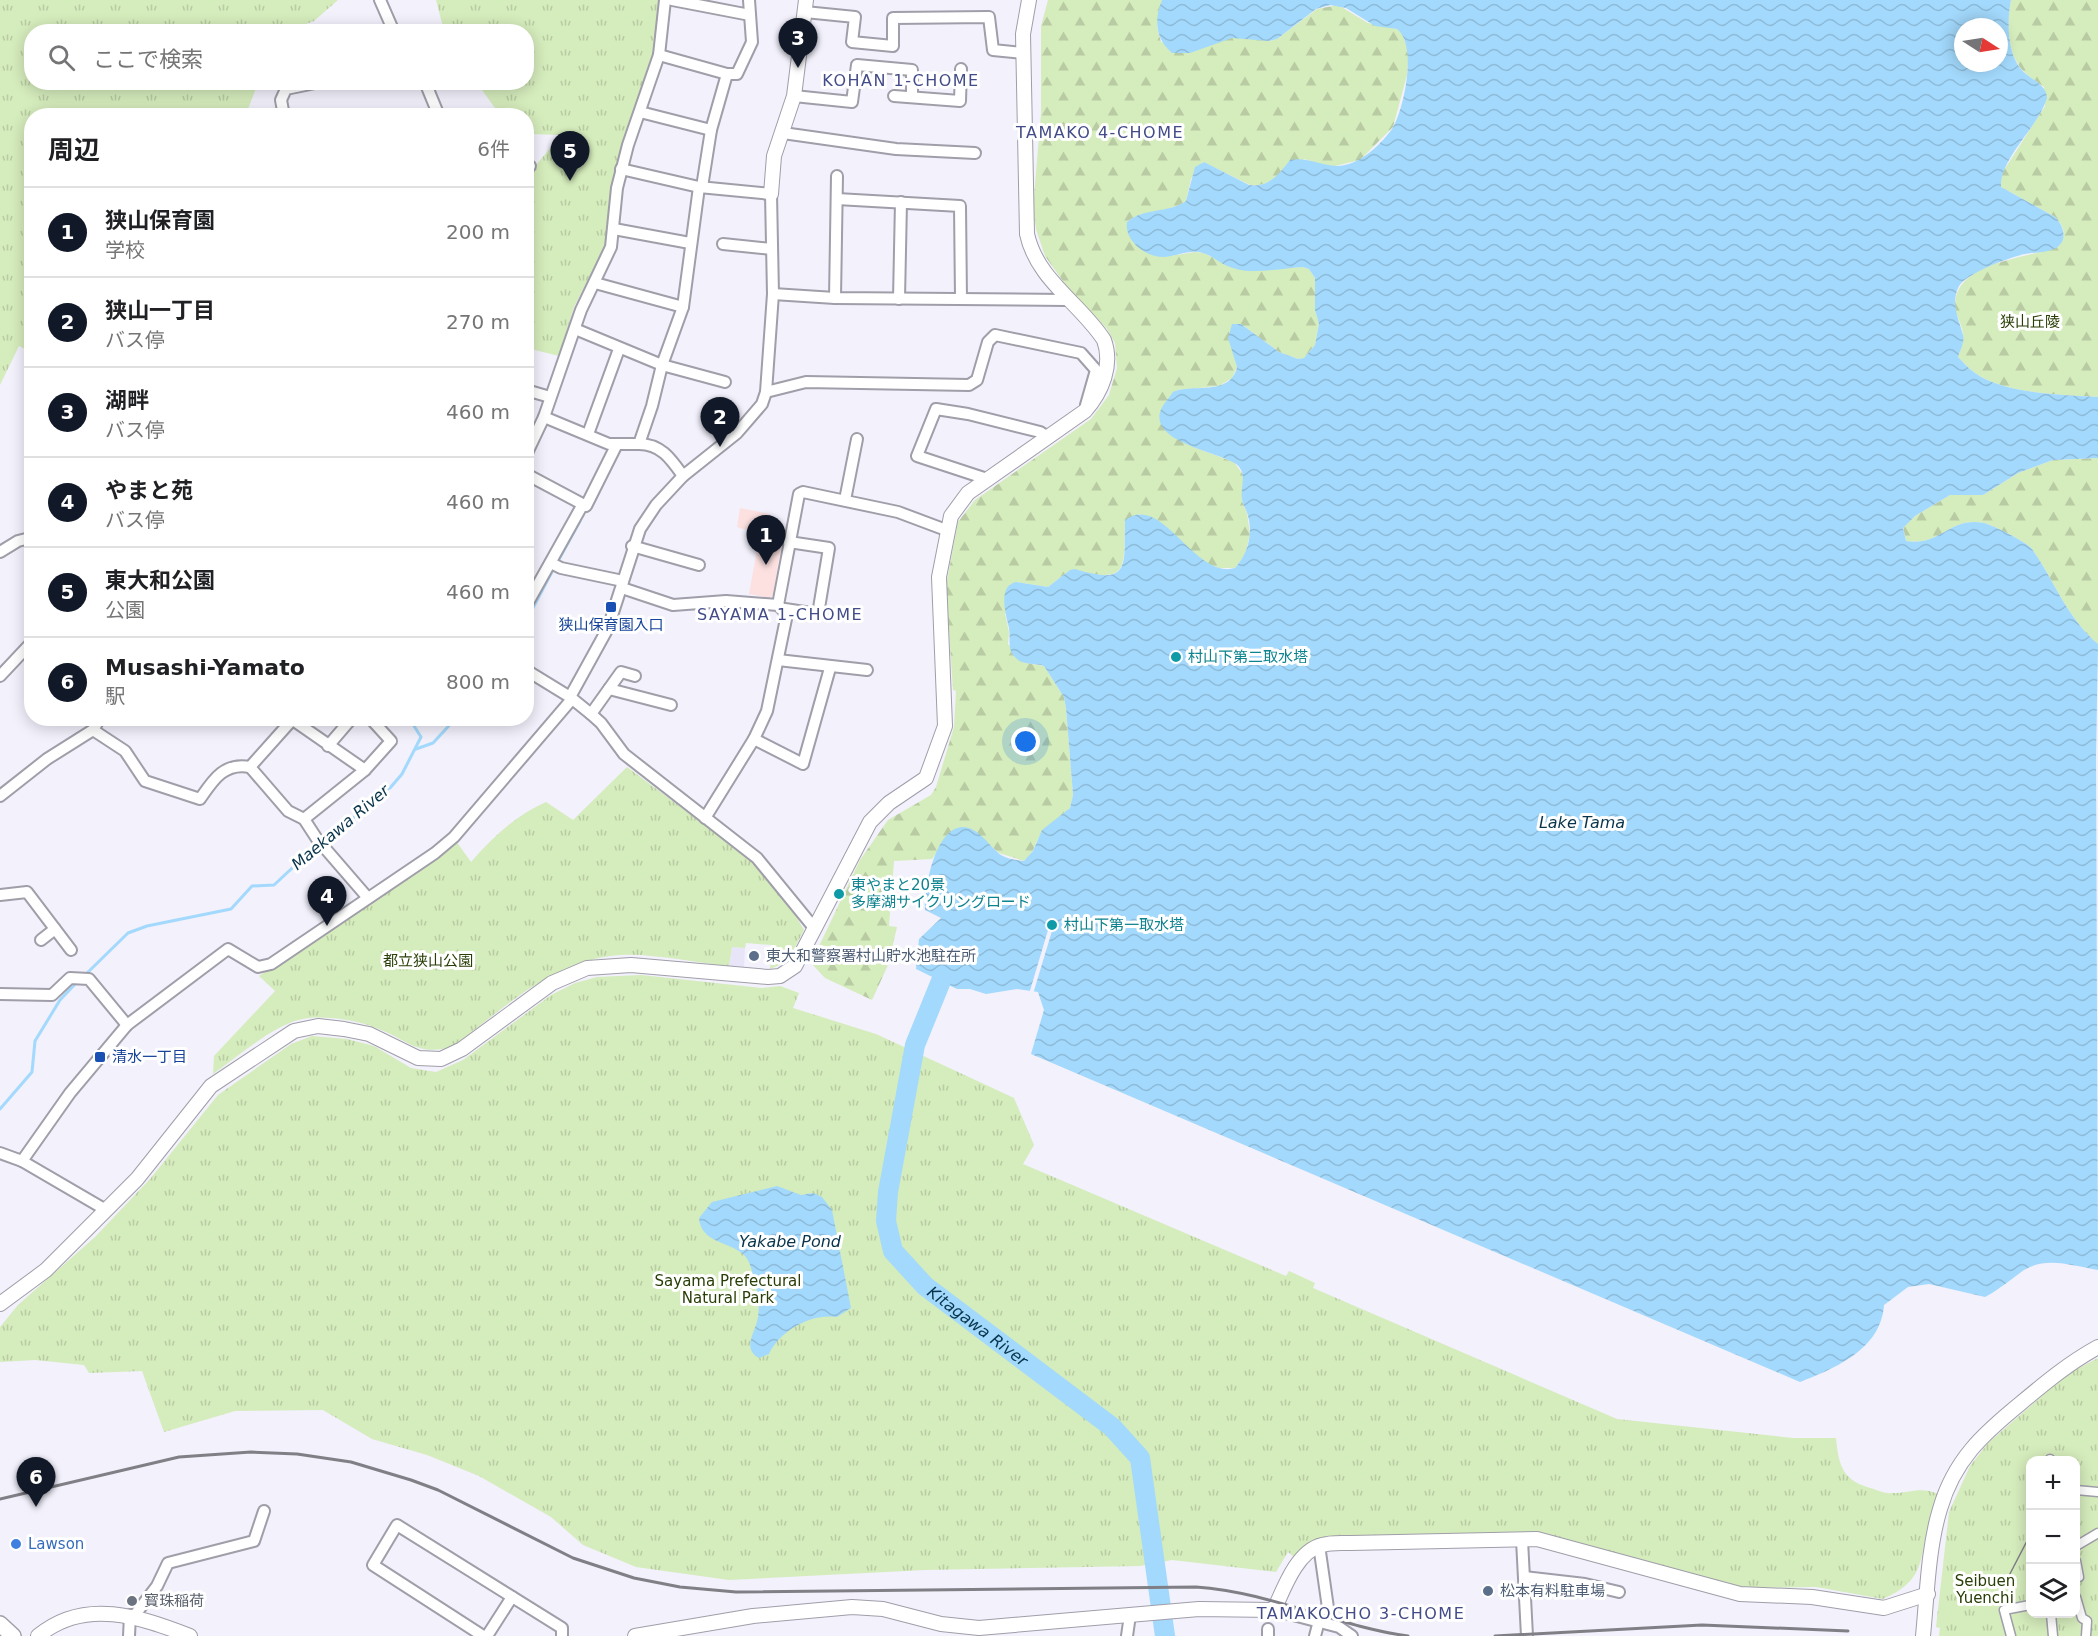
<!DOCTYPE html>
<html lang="ja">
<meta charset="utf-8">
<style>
body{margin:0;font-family:"DejaVu Sans","Noto Sans JP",sans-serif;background:#f6f6f6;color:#202124}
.controls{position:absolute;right:18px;bottom:18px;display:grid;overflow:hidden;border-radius:12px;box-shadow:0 3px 15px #0003}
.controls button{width:54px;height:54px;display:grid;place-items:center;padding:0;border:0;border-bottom:2px solid #e0e0e0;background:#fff;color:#202124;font:30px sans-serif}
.compass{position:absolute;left:1954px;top:18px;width:54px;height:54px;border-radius:50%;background:#fff;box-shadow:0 3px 15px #0003;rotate:102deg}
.you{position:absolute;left:1026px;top:742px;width:21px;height:21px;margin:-15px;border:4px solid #fff;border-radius:50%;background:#1a73e8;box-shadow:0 0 0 9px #1a73e833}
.badge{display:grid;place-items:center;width:39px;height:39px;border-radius:50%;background:#111827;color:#fff;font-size:20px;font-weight:700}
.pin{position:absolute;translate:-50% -50px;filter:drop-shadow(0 2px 3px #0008)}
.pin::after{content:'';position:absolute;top:32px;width:21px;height:18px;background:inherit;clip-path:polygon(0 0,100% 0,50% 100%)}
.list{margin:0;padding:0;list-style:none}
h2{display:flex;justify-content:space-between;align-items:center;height:78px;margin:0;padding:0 24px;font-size:26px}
h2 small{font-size:20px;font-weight:400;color:#757577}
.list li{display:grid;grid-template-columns:39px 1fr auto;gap:18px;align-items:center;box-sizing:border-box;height:90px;padding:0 24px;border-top:2px solid #e0e0e0}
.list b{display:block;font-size:22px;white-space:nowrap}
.list p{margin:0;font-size:20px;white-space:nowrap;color:#757577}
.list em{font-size:20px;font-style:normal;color:#757577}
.icon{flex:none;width:33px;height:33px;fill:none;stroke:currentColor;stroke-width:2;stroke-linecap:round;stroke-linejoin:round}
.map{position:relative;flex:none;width:2098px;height:1636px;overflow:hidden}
.search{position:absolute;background:#fff;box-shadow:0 3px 15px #0003;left:24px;top:24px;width:510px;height:66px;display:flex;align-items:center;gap:15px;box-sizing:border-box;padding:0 21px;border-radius:24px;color:#757577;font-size:22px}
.panel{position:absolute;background:#fff;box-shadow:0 3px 15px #0003;left:24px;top:108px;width:510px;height:618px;border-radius:24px}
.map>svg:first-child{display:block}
</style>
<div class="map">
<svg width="2098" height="1636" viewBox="0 0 2098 1636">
<defs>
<pattern id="forest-firs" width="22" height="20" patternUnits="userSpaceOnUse" patternTransform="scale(1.5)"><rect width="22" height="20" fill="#d5ecbc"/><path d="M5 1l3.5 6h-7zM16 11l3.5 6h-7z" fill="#b8cba2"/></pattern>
<pattern id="park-tufts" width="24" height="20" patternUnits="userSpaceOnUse" patternTransform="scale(1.5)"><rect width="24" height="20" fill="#d5ecbc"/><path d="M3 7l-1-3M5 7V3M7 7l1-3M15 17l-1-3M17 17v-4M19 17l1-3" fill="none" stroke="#b8cba2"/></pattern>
<pattern id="water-waves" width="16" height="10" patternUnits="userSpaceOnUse" patternTransform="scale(1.5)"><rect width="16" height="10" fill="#a3d9fc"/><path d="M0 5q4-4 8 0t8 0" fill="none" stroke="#8dbbd9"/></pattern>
</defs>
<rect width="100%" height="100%" fill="#f2f1fc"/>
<path fill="#e7e5f7" d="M732,947L745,948L744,967L729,966Z"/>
<path fill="#fce1e0" d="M740,508L770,514L768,530L783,535L773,595L769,598L749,594L760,534L737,527Z"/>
<g fill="url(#forest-firs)">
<path d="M1048,0H1162L1157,27L1161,42L1198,50L1223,39L1240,37L1269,41L1277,39L1317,9L1338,5L1368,23L1397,29L1402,33L1409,53L1407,75L1393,127L1360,160L1331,167L1304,159C1288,170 1269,188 1250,185L1203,162L1191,179L1186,201C1168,214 1144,208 1127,222L1163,257L1195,252L1204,253L1236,269L1303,267L1309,269L1315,278V310L1319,324L1315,345L1304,358L1298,359L1279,352L1241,324L1234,356L1237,367L1232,378L1219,386L1177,390L1171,435L1196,448L1234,462L1244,476L1242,501L1247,513L1250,534L1245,555L1235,568H1219L1208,564L1140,514L1125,520C1124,575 1128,582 1070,570L1048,587L1016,582L1005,614L1009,632L1008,644L1022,662L1044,666L1064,697L1066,708L1073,795L1070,808C1060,818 1048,824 1039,837C1034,846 1033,855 1024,861L999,853L974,831L964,827L952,831L932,859L894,861L889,926L897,927L888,965L872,1000L825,978L811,963L860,860L888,820L931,795L936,787L954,727L956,691L953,690L946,586L958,522L975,500L1091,419L1109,395L1117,368L1115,343L1107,329L1065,284L1045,256L1036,229L1033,208L1041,113V26Z"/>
<path d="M2011,0H2098V397C2063,395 2004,394 1975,373C1969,369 1963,362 1958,357C1960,351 1963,345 1963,339C1965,328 1954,315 1955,303C1958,260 2029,259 2059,246C2067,235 2064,226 2055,217L2001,187V176L2004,170L2045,106L2044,87C2036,81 2024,74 2019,66C2007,49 2007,19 2011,0Z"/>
<path d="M2098,458V644C2067,618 2055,582 2032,549C2028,543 1993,525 1984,523C1950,516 1940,547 1906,541L1903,527L1915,516L1950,495H1983L2018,473L2053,460Z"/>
</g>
<g fill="url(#park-tufts)" fill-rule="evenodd">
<path d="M0,0H338L314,21L288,31L32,32V82L258,83L248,109L231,115L32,116L31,352L19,346L0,385Z"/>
<path d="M436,0H661L653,53L611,185L606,244L574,307L559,356L527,348L526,177L561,135L527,134L526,116L500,115L477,83L526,82V32L444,31Z"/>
<path d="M627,767L753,861L787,901L804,930L787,962L770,969L772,945L746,943L745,948L732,947L729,966C696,963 652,953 620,955C553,960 505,1007 454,1046C417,1058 408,1039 376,1028C356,1020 325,1015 303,1019C274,1024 238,1057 213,1074L214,1056L275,991L259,976L444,852L456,841L471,862C493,837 516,815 546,802L573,820Z"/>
<path d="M641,975L762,988L780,986L799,993L793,1008L876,1034L1014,1098L1034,1145L1023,1164L1286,1276L1289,1271L1315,1283L1313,1288L1617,1419L1793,1438H1836C1839,1468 1843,1481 1874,1489C1879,1491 1886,1494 1892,1493C1909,1493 1922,1486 1938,1494C1935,1503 1931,1512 1929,1522C1919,1560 1926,1580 1883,1599L1816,1587L1734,1588L1538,1532L1331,1537L1318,1539L1296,1559L1288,1552L1276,1572L1172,1560L1140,1566L925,1570L729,1580L636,1567L583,1545L551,1517L479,1476L427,1455L372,1439L323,1410L235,1411L164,1432L142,1371L89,1373L84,1365L35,1360L0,1362V1327L18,1305L95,1237L150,1179L218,1095L291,1044L312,1036L347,1039L374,1046L411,1068L436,1072L463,1060L551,995L575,983L597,977Z"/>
<path d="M2098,1358V1636H1939L1940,1628L1936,1627L1949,1512L1970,1466L1988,1443L2066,1375ZM2030,1460H2076V1614H2030Z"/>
</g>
<g fill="url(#water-waves)" fill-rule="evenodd">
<path d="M1162,0H2011C2007,20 2007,51 2020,68C2029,80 2046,82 2047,98C2038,128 2000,158 2001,187L2055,217C2063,225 2069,240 2056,248C2047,253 2035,252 2025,254C2010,257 1967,273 1959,286C1950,303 1959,319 1963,335C1965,341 1960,351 1958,357C1963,362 1969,369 1975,373C2004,394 2063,395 2098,397V458L2053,460L2018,473L1983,495H1950L1915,516L1903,528L1906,541C1940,547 1950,516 1984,523C1993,525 2028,543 2032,549C2055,582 2067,618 2098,644L2096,756L2098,1270C2073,1266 2047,1256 2024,1270C2011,1279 2000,1289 1985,1297L1929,1284L1908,1287L1884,1305C1881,1349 1836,1368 1800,1382L1031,1054L1044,1010L1038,992L1017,989L986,994L970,989H957L916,969L919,939L941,918L925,910C924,889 935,826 964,827C979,828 990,847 1001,855C1008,859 1016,860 1024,861L1033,851L1042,830L1070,808L1073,795L1066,708L1064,697L1044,666C1036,663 1023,665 1017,659C1006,650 1011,640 1009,628C1006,615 997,586 1016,582L1048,587L1070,570L1075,569C1131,586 1124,567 1125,520C1163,492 1194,580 1235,568C1248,554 1253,534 1248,516C1247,510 1242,504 1242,499C1240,486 1248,473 1236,464C1220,452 1152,443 1160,412C1162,405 1169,398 1173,392C1193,383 1230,397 1237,367L1228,338L1232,324H1241L1279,352L1298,359L1304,358L1315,345L1319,324L1315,310V278L1309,269L1303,267C1282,268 1253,275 1233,268C1220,265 1212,254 1199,252C1186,250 1175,257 1163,257C1145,257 1124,240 1127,222C1145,207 1167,214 1186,201L1195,167L1204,162L1249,185C1269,188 1279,174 1290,160C1311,156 1328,171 1349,164C1365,159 1382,143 1392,129C1404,110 1418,45 1397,29L1375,26L1346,8L1330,5L1316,9L1277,39L1269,41L1232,38L1190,53H1172C1155,38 1154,20 1162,0ZM1963,27H1999V63H1963Z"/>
<path d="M777,1186L801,1195L813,1193L822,1197L832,1210L851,1308L837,1317C812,1313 780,1330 769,1354L759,1358C741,1348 756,1332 758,1317C760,1304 758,1292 754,1279C752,1271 750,1260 743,1254C728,1241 701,1243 699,1218L712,1202Z"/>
</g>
<path fill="#f2f1fc" d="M1048,930L1052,931L1033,994H1029Z"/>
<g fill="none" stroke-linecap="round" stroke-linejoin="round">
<g stroke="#a3d9fc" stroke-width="3">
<path d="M557,563L580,521"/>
<path d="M526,621L554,568"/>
<path d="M416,749L433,743L456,718"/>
<path d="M323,841L346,825L379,793L390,788L402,774L421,737L409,718"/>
<path d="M85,975L128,933L147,926L231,909L252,886L274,885L318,844"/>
<path d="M0,1109L32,1072L35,1041L60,1000L78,981"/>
</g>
<path stroke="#a3d9fc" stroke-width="20" id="s1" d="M941,981L915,1045L888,1192L886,1221L893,1251L925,1286L1112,1427L1140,1458L1165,1636"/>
<defs>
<g id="pedestrian">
<path d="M2050,1459V1460"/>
<path d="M2076,1490L2098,1492"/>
<path d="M2076,1546L2098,1533"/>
<path d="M2076,1561L2079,1577L2076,1578"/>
<path d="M2076,1597L2082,1618L2087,1621L2086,1636"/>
<path d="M2051,1614L2053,1636"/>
<path d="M2011,1636L2004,1610L2030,1605"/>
</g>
<g id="minor">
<path d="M380,0L394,32"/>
<path d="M672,0L750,15"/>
<path d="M805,12L855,17L852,42L893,46V18L989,17L993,50L1023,53"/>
<path d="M659,55L727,74H737L752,42L749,0"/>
<path d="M425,82L439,116"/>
<path d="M794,96L852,102L857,65L912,70V97"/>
<path d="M894,96L960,101L961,69"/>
<path d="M640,112L711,130"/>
<path d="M284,116L281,100L286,89L320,82"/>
<path d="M783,133L896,149L975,153"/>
<path d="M526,164L530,166"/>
<path d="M702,187L711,130L727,74"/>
<path d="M837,199L960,206L961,299"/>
<path d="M614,229L690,243"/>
<path d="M723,244L772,249"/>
<path d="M595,283L683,307"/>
<path d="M773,294L835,298L1067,300"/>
<path d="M835,298L837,176"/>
<path d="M899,299L901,202"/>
<path d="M575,329L662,365L725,382"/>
<path d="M526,390L550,397"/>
<path d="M766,392L806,382L969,385L977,380L988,342L995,335L1081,353L1096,370L1086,405"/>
<path d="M544,417L609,444H639L652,406L662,365L683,307L699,187"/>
<path d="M588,434L619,349"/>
<path d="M639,444C661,444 671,459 683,476"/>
<path d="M526,455L544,417L581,310L611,247L617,188L628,145L659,55L665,0"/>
<path d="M526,474L586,506L616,446"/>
<path d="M987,479L917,456L936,409L968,414L1040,432L1048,437"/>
<path d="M845,500L857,439"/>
<path d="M632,546L699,565"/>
<path d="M0,552L18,541L26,539L32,543"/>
<path d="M551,563L561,568L623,581"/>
<path d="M622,588L673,605L726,601L778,605L787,614L767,711L754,739L705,818"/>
<path d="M778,605L799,494L803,492L898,512L946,530"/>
<path d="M526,606L583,504"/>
<path d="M785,609L818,614L829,548L789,542"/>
<path d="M778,660L867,670"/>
<path d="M526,670L570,697L591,714L601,723L624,754L757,858L815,929"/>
<path d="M0,676L32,642"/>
<path d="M609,689L671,705"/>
<path d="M570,697L608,628L640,529L656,505L683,476L737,433L762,404L766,392L773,294L771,194L699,187L621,169"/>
<path d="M591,714L621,672L635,676"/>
<path d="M290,718L365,770"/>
<path d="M292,720L250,767L288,811L304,819L317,839L368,898"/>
<path d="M93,730L125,751L145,781L200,799C213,780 224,762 250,767"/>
<path d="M754,739L803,764L830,668"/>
<path d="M328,746L352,718"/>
<path d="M0,796L47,759L93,730L100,718"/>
<path d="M304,819L365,770L391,741L370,718"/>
<path d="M0,895L27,892L71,950"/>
<path d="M41,940L55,929"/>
<path d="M0,994L52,995L70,978L89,979L127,1025"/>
<path d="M0,1153L22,1161L106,1210"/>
<path d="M22,1161L70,1093L127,1025L228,949L258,967L271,964L435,853L454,837L572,699"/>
<path d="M1522,1540L1527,1636"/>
<path d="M1319,1545L1328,1608L1326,1623"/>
<path d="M1524,1577L1585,1584L1619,1592"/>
<path d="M1274,1610L1339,1627L1352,1636"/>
<path d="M134,1616L157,1586L168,1563L254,1541L264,1511"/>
<path d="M1268,1629V1636"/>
<path d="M129,1636L130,1615"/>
<path d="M483,1636L373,1565L397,1525L562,1628V1636"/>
<path d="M487,1636L512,1597"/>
<path d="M1127,1636L1130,1615"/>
<path d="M1315,1636L1319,1621"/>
</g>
<g id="tertiary">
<path d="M771,194L774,156L794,96L806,0"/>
<path d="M0,1304L46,1270L137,1179L211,1086L294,1031L318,1026L344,1029L369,1034L418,1058L441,1059L462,1049L552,983L587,968L631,965L768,977L780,976L795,966L870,822L889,803L926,778L945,726L939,577L951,516L968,493L1085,411C1102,392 1113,365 1104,340C1080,303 1037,280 1027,234L1023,34L1029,0"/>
<path d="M38,1636C85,1597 140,1617 190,1636"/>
<path d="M635,1636L753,1616L852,1607L883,1609L941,1624L979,1628L1199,1609L1274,1610C1284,1588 1297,1551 1322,1545C1331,1542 1342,1543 1351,1543L1537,1539L1740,1594L1812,1597L1884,1608L1928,1594"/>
<path d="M1923,1636C1927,1596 1928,1548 1940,1509C1954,1460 1983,1434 2021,1403C2046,1382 2069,1363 2098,1347"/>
</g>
<path id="secondary" d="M0,1624L13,1636"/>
</defs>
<use href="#pedestrian" stroke="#9f9ea9" stroke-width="11"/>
<use href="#minor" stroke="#9f9ea9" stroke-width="14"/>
<use href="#tertiary" stroke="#9f9ea9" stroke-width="16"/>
<use href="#secondary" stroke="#9f9ea9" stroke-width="18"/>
<use href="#pedestrian" stroke="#fff" stroke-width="8"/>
<use href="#minor" stroke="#fff" stroke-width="10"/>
<use href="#tertiary" stroke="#fff" stroke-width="14"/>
<use href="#secondary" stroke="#fff" stroke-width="15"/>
<path stroke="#807f86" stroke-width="1.5" d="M1999,1595L2028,1539"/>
<g stroke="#807f86" stroke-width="3">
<path d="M0,1499L179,1457L251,1452L297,1454L351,1462L411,1480L438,1490L573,1558L634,1578L680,1587L736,1592L1196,1587C1270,1592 1336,1626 1408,1636"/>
<path d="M1495,1636L1702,1625L1848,1631"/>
</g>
</g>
<g fill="#1a4fb4" stroke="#fff" stroke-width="2">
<rect x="605" y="601" width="12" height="12" rx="3"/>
<rect x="94" y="1051" width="12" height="12" rx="3"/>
</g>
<g fill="#0f9aa8" stroke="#fff" stroke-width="2">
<circle cx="1176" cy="657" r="6"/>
<circle cx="839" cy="894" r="6"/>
<circle cx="1052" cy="925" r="6"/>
</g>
<g fill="#5c6f8a" stroke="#fff" stroke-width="2">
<circle cx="754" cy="956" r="6"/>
<circle cx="1488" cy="1591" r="6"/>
</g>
<circle fill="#3f7fe0" stroke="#fff" stroke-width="2" cx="16" cy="1544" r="6"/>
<circle fill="#6b7280" stroke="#fff" stroke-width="2" cx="132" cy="1601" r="6"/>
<g text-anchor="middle" stroke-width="6" stroke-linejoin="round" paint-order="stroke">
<g font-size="15" fill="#293e06" stroke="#fff">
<text x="2030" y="327">狭山丘陵</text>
<text x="428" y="966">都立狭山公園</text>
<text x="728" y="1286">Sayama Prefectural<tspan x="728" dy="17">Natural Park</tspan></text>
<text x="1985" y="1586">Seibuen<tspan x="1985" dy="17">Yuenchi</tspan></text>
</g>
<g font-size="15" fill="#164399" stroke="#fff">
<text x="611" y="630">狭山保育園入口</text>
<text x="112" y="1062" text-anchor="start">清水一丁目</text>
</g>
<g font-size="15" fill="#0d838f" stroke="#fff" text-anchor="start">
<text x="1188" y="662">村山下第二取水塔</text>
<text x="851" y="890">東やまと20景<tspan x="851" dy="17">多摩湖サイクリングロード</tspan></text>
<text x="1064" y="930">村山下第一取水塔</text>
</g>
<g font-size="15" fill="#4e5e75" stroke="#fff" text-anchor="start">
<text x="766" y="961">東大和警察署村山貯水池駐在所</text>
<text x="1500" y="1596">松本有料駐車場</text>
</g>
<g font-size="15" fill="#366cbe" stroke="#fff" text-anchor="start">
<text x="28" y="1549">Lawson</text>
</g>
<g font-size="15" fill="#5b616d" stroke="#fff" text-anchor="start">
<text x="144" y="1606">寳珠稲荷</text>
</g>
<g font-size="16" letter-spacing="1.5" fill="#434c88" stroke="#fff">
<text x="901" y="86">KOHAN 1-CHOME</text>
<text x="1100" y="138">TAMAKO 4-CHOME</text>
<text x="780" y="620">SAYAMA 1-CHOME</text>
<text x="1361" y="1619">TAMAKOCHO 3-CHOME</text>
</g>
<g font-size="16" font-style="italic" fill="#08354c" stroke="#fff">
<text x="1582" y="828">Lake Tama</text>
<text transform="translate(340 827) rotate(-40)" y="6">Maekawa River</text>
<text x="790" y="1247">Yakabe Pond</text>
<text dy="6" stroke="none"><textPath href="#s1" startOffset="392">Kitagawa River</textPath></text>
</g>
</g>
</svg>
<div class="controls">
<button>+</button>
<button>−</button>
<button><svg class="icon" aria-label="layers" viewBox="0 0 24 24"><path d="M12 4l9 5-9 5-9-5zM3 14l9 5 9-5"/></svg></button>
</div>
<svg class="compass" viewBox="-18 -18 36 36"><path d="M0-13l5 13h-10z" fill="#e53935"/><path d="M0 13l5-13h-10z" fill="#757577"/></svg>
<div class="you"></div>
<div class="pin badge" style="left:766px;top:565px">1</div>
<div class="pin badge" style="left:720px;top:447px">2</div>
<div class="pin badge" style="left:798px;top:68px">3</div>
<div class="pin badge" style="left:327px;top:926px">4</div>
<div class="pin badge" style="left:570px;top:181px">5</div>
<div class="pin badge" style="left:36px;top:1507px">6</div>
<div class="search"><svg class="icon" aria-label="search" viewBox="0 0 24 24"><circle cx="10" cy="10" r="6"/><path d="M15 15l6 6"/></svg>ここで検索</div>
<section class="panel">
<h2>周辺<small>6件</small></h2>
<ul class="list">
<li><span class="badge">1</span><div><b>狭山保育園</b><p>学校</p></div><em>200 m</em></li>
<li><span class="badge">2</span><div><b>狭山一丁目</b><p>バス停</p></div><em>270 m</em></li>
<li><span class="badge">3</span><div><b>湖畔</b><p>バス停</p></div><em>460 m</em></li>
<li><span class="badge">4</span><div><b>やまと苑</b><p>バス停</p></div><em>460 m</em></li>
<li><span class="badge">5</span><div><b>東大和公園</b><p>公園</p></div><em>460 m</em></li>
<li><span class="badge">6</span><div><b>Musashi-Yamato</b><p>駅</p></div><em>800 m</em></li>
</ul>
</section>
</div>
